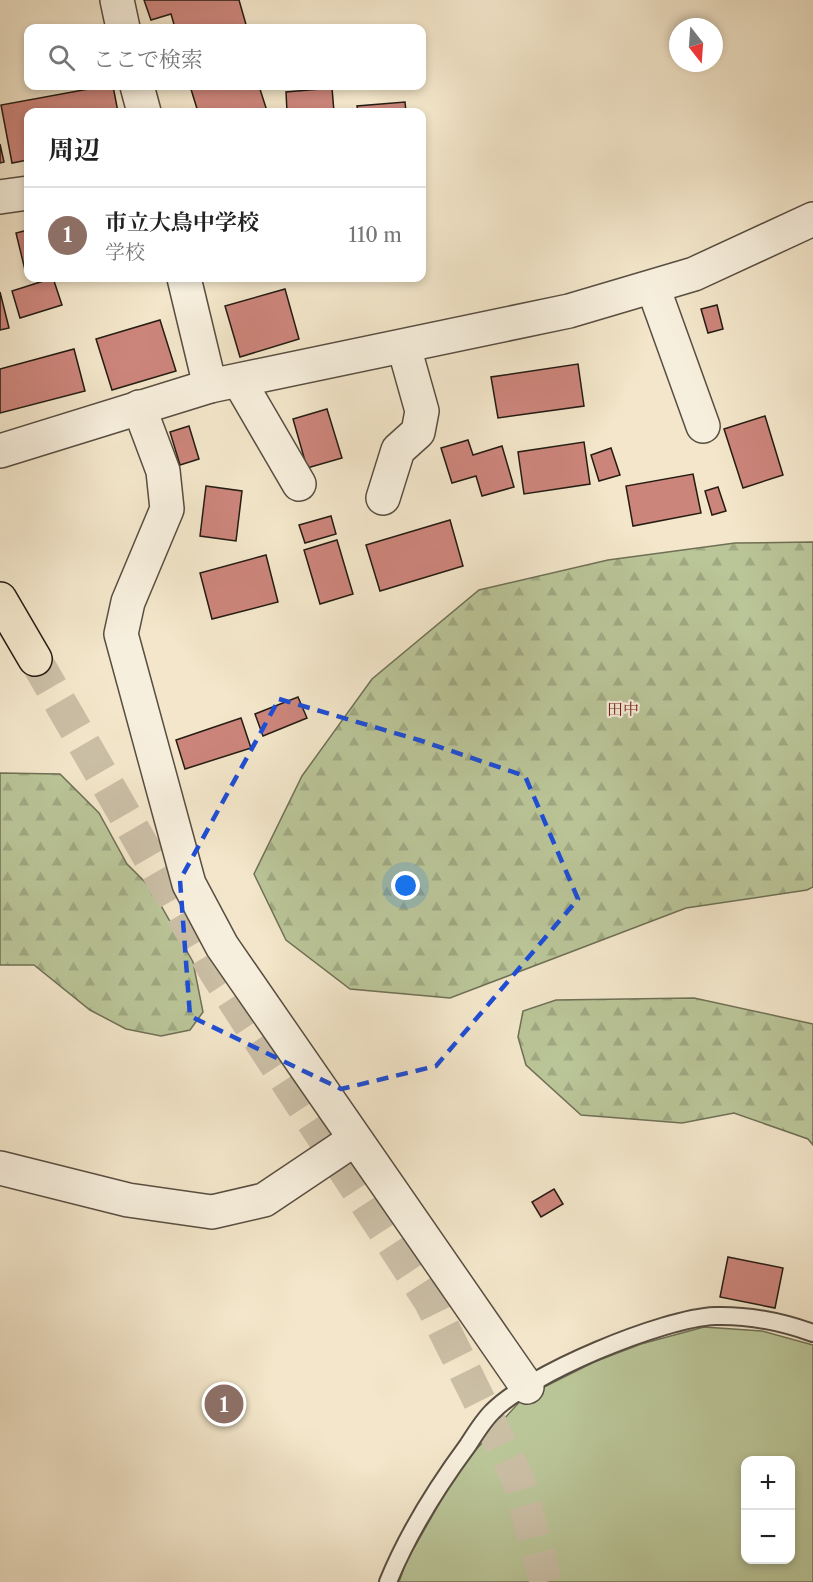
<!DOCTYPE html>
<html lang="ja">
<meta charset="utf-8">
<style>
body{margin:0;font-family:"Libre Caslon Text","Noto Serif JP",serif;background:#f6f6f6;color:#222}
.controls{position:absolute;right:18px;bottom:18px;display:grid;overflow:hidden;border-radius:12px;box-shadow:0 3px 9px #0003}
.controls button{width:54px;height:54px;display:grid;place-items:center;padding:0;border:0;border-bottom:2px solid #e0e0e0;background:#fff;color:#222;font:30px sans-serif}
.compass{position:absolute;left:669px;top:18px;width:54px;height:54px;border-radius:50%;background:#fff;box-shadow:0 3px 9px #0003;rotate:163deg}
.you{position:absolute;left:406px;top:886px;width:21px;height:21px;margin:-15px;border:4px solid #fff;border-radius:50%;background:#1a73e8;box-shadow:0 0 0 9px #1a73e833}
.badge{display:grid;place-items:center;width:39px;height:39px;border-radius:50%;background:#8f2418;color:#fff;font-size:20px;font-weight:700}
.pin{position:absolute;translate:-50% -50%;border:3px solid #fff;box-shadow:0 2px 6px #0006}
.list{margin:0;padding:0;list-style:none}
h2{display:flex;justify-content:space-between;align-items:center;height:78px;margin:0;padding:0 24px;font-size:26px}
h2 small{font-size:20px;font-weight:400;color:#767676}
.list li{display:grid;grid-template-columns:39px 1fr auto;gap:18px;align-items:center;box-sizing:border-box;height:96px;padding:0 24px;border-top:2px solid #e0e0e0}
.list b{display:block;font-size:22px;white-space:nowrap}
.list p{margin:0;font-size:20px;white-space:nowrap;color:#767676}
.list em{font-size:20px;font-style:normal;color:#767676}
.icon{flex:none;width:33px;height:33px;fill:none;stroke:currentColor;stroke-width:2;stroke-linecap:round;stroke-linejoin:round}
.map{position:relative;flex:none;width:813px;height:1582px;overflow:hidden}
.search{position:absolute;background:#fff;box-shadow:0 3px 9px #0003;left:24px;top:24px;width:402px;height:66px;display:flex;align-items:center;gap:15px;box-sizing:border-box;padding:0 21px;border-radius:12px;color:#767676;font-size:22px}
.panel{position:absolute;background:#fff;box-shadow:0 3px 9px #0003;left:24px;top:108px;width:402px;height:174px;border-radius:12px}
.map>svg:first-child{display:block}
</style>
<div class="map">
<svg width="813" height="1582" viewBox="0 0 813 1582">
<defs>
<pattern id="forest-firs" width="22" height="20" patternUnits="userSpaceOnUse" patternTransform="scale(1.5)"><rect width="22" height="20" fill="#bac598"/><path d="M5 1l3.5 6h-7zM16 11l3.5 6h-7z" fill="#a0a982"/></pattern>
</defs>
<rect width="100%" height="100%" fill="#f3e6ca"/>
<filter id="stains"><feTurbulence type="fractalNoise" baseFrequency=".00333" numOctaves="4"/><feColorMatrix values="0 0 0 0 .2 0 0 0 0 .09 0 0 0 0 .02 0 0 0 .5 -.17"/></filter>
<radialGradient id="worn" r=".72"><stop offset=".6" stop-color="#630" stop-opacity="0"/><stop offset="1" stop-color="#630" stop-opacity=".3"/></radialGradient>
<path fill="#bac598" stroke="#6f7056" stroke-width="1.5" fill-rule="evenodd" d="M704,1327L762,1331L813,1345V1582H399L406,1562L460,1467L524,1397L594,1362L641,1344ZM746,1460H790V1560H746Z"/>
<g fill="url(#forest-firs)" stroke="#6f7056" stroke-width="1.5">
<path d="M813,542V887L807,890L686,908L450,998L350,989L286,940L254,874L302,776L372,679L479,590L608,560L735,543Z"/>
<path d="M0,773L60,774L99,813L127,864L151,888L193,962L203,1012L190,1030L161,1036L126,1029L90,1010L34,965H0Z"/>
<path d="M694,998L813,1024V1145L808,1139L734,1113L682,1123L581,1115L526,1065L518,1037L523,1011L556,1000Z"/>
</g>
<g fill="#cc857b" stroke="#241c13" stroke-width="1.5">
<path d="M144,0H239L247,28H175L171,14L151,20Z"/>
<path d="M105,86H113L118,112H28V160L12,163L1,105Z"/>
<path d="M190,86H259L267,111L198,112Z"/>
<path d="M332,88L334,112H287L286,92Z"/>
<path d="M405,102L406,112H358L357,106Z"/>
<path d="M0,144L4,162L0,163Z"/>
<path d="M28,230V269L25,270L16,233Z"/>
<path d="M53,278L62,305L20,318L12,291Z"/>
<path d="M217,278H270L217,280Z"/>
<path d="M285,289L299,339L240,357L225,306Z"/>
<path d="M0,292L9,328L0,330Z"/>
<path d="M717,305L723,329L708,333L701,309Z"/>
<path d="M160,320L176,371L112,390L96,339Z"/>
<path d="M74,349L85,391L0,413V369Z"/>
<path d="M578,364L584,406L498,418L491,377Z"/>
<path d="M327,409L342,458L307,468L293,419Z"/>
<path d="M765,416L783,475L743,488L724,429Z"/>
<path d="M189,426L199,459L180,465L170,432Z"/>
<path d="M468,440L473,455L502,446L514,487L482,496L476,476L452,483L441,448Z"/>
<path d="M584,442L590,484L524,494L518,452Z"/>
<path d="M611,448L620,475L599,481L591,455Z"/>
<path d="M693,474L701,513L633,526L626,486Z"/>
<path d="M206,486L242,491L236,541L200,536Z"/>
<path d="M718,487L726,511L712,515L705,491Z"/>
<path d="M331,516L336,534L305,543L299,525Z"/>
<path d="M450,520L463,566L380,591L366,545Z"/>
<path d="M337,540L353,594L320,604L304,550Z"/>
<path d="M266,555L278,602L212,619L200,573Z"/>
<path d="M298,697L307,718L263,736L255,714Z"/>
<path d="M241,718L251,748L185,769L176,740Z"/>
<path d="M554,1189L563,1204L541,1217L532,1202Z"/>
<path d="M728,1257L783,1268L775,1308L720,1297Z"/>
</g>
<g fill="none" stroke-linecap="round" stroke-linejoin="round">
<path stroke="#cabea5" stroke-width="33" stroke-dasharray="33 16" stroke-linecap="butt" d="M35,659L216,973L430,1301L518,1479L546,1582"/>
<defs>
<path id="service" d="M388,1582C408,1533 437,1487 468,1445C475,1434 483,1421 492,1412C528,1374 663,1318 715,1316C748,1315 782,1322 813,1333"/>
<g id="minor">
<path d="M117,0L123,28"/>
<path d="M137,86L144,112"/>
<path d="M0,197L28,193"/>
<path d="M184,278L210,386"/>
<path d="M653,287L703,426"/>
<path d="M239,381L299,484"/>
<path d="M139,407L163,471L167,509L128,602L121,634L189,884L222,946L527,1387"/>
<path d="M0,451L210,386L569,311L694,274L813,219"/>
<path d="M383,498L398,450L418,432L422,411L404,347"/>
<path d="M0,1168L128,1200L212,1212L264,1200L355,1139"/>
</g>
<path id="trunk" d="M0,599L35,659"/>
</defs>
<use href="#service" stroke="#584e41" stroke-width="20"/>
<use href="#minor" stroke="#584e41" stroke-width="36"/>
<use href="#trunk" stroke="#241c13" stroke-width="36"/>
<use href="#service" stroke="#f7efdd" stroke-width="16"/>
<use href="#minor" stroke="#f7efdd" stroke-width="33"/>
<use href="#trunk" stroke="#f3e6ca" stroke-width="33"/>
</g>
<path fill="none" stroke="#1d4ed8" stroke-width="4.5" stroke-dasharray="12 8" stroke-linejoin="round" d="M279,699L422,741L525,776L578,899L436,1066L341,1089L190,1016L180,880Z"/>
<g text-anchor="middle" stroke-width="4.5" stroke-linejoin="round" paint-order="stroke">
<g font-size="16" fill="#7a1f14" stroke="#f7efdd">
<text x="623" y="715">田中</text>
</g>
</g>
<rect width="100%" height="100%" filter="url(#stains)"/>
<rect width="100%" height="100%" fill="url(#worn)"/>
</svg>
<div class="controls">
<button>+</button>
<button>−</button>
</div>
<svg class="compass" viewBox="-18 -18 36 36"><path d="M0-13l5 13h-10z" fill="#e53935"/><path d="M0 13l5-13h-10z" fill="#767676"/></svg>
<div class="you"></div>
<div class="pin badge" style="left:224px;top:1404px;background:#8d6e63">1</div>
<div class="search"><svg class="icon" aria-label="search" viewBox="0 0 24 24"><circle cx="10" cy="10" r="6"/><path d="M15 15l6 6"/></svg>ここで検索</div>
<section class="panel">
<h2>周辺<small></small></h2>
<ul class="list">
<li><span class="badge" style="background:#8d6e63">1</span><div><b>市立大鳥中学校</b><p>学校</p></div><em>110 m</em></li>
</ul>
</section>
</div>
